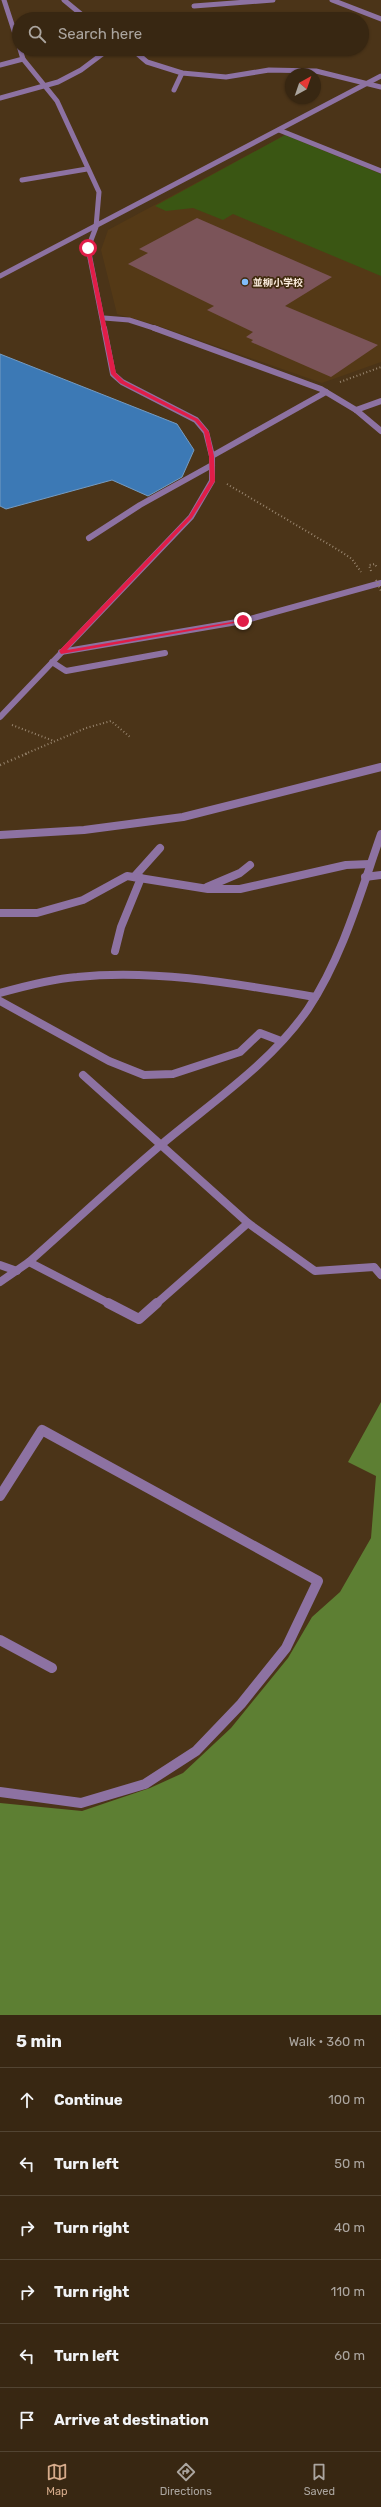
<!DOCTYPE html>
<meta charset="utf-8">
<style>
body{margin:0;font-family:Rubik,"Noto Sans JP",sans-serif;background:#433320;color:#f1f3f6}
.compass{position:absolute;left:285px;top:68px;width:36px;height:36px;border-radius:50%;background:#382712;box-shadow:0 1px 3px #0004;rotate:40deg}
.stop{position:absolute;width:12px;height:12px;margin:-9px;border:3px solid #e11d48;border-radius:50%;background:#fff}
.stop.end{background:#e11d48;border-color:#fff;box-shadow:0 1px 4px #0008}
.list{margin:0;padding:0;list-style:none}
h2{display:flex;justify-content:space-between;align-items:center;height:52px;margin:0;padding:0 16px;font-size:17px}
h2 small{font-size:13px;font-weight:400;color:#aba59f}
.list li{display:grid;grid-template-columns:26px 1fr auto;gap:12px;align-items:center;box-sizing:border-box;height:64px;padding:0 16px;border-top:1px solid #524432}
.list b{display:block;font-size:15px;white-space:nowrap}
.list em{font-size:13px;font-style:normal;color:#aba59f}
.icon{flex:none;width:22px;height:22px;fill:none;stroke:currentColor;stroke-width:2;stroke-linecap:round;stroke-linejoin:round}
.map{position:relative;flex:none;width:381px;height:2015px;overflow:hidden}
.search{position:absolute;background:#382712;box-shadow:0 1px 3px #0004;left:12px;right:12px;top:12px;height:44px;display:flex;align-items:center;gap:10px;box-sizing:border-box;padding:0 14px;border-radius:22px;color:#aba59f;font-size:15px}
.sheet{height:436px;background:#382712}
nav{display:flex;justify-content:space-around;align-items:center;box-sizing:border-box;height:56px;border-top:1px solid #524432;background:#382712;font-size:11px;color:#aba59f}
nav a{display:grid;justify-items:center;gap:2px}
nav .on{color:#d6ab8b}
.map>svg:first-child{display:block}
</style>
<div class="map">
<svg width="381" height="2015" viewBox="0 0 381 2015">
<rect width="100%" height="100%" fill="#4b3418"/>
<path fill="#543916" d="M285,135L381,174V362L322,383L156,325L117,314L101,250L108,230Z"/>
<path fill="#3a5613" d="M285,135L381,174V276L233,214L223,220L193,208L166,211L155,206Z"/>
<path fill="#5d7f33" d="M381,1402V2015H0V1803L82,1811L150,1788L183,1773L231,1728L288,1658L312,1617L340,1592L371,1538L376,1476L348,1462Z"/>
<path fill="#3c79b5" stroke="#759bc1" d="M0,354L177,424L194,450L182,477L148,496L112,480L6,509L0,506Z"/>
<path fill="#7b5459" d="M197,218L332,277L285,306L378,345L331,377L251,342L253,340L246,337L253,332L207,310L214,306L128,264L148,253L139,249Z"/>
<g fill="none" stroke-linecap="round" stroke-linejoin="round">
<g stroke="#98856e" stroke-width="2" stroke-dasharray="1 2.5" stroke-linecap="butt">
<path d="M340,382L381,367"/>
<path d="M227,484L340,551L352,559L361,572"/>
<path d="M371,571L369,565L375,564L377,568"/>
<path d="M12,725L54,741"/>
<path d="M25,754L86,728L111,721L130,737"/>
</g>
<path stroke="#98856e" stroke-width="2.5" stroke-dasharray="1 3" stroke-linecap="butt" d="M0,765L28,753"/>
<g stroke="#8d72a2" stroke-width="5">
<path d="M194,6L273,0"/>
<path d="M174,90L182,73"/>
<path d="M22,180L87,169"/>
</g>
<g stroke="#8d72a2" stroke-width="6">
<path d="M212,456L326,392"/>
<path d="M89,538L140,505L212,465"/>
</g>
<g stroke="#8d72a2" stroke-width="8">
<path d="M134,877L160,848"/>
<path d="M207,887L240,873L250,865"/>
<path d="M0,913H37L83,900L127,876L208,889H240L346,865L370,864"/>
<path d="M115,951L121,927L141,878"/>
<path d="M0,993C25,986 51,979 77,977C156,969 237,984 315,997"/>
<path d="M0,1001L109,1061L144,1075L173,1074L240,1052L260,1033L281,1041"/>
<path d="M83,1075L161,1145"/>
<path d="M0,1265L17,1271"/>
<path d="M0,1282L29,1262"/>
</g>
<g stroke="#8d72a2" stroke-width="5">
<path d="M4,0L19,46"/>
<path d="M64,0L87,19"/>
<path d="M332,0L381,19"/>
<path d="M20,49L23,59L57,101L99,192L96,227L88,248L104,329"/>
<path d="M132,49L147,62L182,73L226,77L269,70L316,71L381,87"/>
<path d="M0,65L23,59"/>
<path d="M0,98L58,82L81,70L109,49"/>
<path d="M279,130L381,171"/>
<path d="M104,318L129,320L157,329"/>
</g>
<g stroke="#8d72a2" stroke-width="6">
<path d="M154,328L321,389L356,410L381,431"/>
<path d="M356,410L381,401"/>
<path d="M61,652L243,621L381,583"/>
<path d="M52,662L66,671L165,653"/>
<path d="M0,717L191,517L212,481V456L206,432L196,420L122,382L113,374L104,328"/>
</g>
<g stroke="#8d72a2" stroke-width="8">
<path d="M0,835L84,830L183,817L381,767"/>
<path d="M365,877L381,875"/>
<path d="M161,1145L248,1223L315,1271L374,1267L381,1275"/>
<path d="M110,1304L29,1262C73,1223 117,1182 162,1144C212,1102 270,1064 308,1009C343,956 360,894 381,834"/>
<path d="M156,1304L248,1223"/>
</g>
<g stroke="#8d72a2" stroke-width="10">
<path d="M108,1303L139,1319L157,1303"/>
<path d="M0,1496L42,1430L318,1581L286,1648L241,1704L196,1751L145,1784L81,1803L0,1792"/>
<path d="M0,1640L52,1668"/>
</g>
<path stroke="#8d72a2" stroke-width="5" d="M0,276L381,76"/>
<path stroke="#98856e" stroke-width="2" stroke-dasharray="1 2.5" stroke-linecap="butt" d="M376,580L381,591"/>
</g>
<path fill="#e11d48" d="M88,246L90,248L116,373L124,381L198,419L209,432L214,456L215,481L192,518L67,650L243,620L246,621L61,654L59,651L189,516L210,481L209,456L204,432L195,421L120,383L111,374L86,248Z"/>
<circle fill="#81bdfa" stroke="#402a0e" stroke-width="1.5" cx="245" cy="282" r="4"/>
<g text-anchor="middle" stroke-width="3.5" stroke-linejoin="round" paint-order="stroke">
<g font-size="10" font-weight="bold" fill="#faebdc" stroke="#402a0e" text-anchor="start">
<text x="253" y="286">並柳小学校</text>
</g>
</g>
</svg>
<svg class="compass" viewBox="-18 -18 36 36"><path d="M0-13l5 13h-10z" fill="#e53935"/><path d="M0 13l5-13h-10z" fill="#aba59f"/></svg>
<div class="stop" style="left:88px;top:248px"></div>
<div class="stop end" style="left:243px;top:621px"></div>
<div class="search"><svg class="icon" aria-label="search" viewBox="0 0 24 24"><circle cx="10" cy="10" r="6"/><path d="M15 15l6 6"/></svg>Search here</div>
</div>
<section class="sheet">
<h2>5 min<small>Walk · 360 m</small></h2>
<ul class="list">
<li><svg class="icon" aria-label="ahead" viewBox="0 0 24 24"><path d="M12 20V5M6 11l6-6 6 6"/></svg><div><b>Continue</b></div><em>100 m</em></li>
<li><svg class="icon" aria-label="left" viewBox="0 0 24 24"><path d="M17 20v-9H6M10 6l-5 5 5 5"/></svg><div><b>Turn left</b></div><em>50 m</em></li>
<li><svg class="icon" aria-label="right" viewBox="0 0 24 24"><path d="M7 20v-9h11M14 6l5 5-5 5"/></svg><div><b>Turn right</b></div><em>40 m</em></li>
<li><svg class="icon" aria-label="right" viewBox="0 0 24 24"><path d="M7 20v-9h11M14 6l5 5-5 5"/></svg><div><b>Turn right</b></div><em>110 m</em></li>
<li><svg class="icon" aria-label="left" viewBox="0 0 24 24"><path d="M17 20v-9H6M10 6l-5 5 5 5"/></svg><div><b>Turn left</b></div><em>60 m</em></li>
<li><svg class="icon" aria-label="arrive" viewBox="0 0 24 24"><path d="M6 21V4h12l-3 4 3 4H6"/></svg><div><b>Arrive at destination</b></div></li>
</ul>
</section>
<nav>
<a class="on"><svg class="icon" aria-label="map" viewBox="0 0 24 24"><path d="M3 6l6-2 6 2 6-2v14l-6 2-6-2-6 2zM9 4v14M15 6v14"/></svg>Map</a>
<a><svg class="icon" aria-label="directions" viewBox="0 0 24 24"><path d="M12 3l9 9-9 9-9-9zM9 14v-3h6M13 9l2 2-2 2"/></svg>Directions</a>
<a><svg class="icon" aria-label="saved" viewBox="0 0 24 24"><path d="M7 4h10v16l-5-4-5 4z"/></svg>Saved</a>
</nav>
